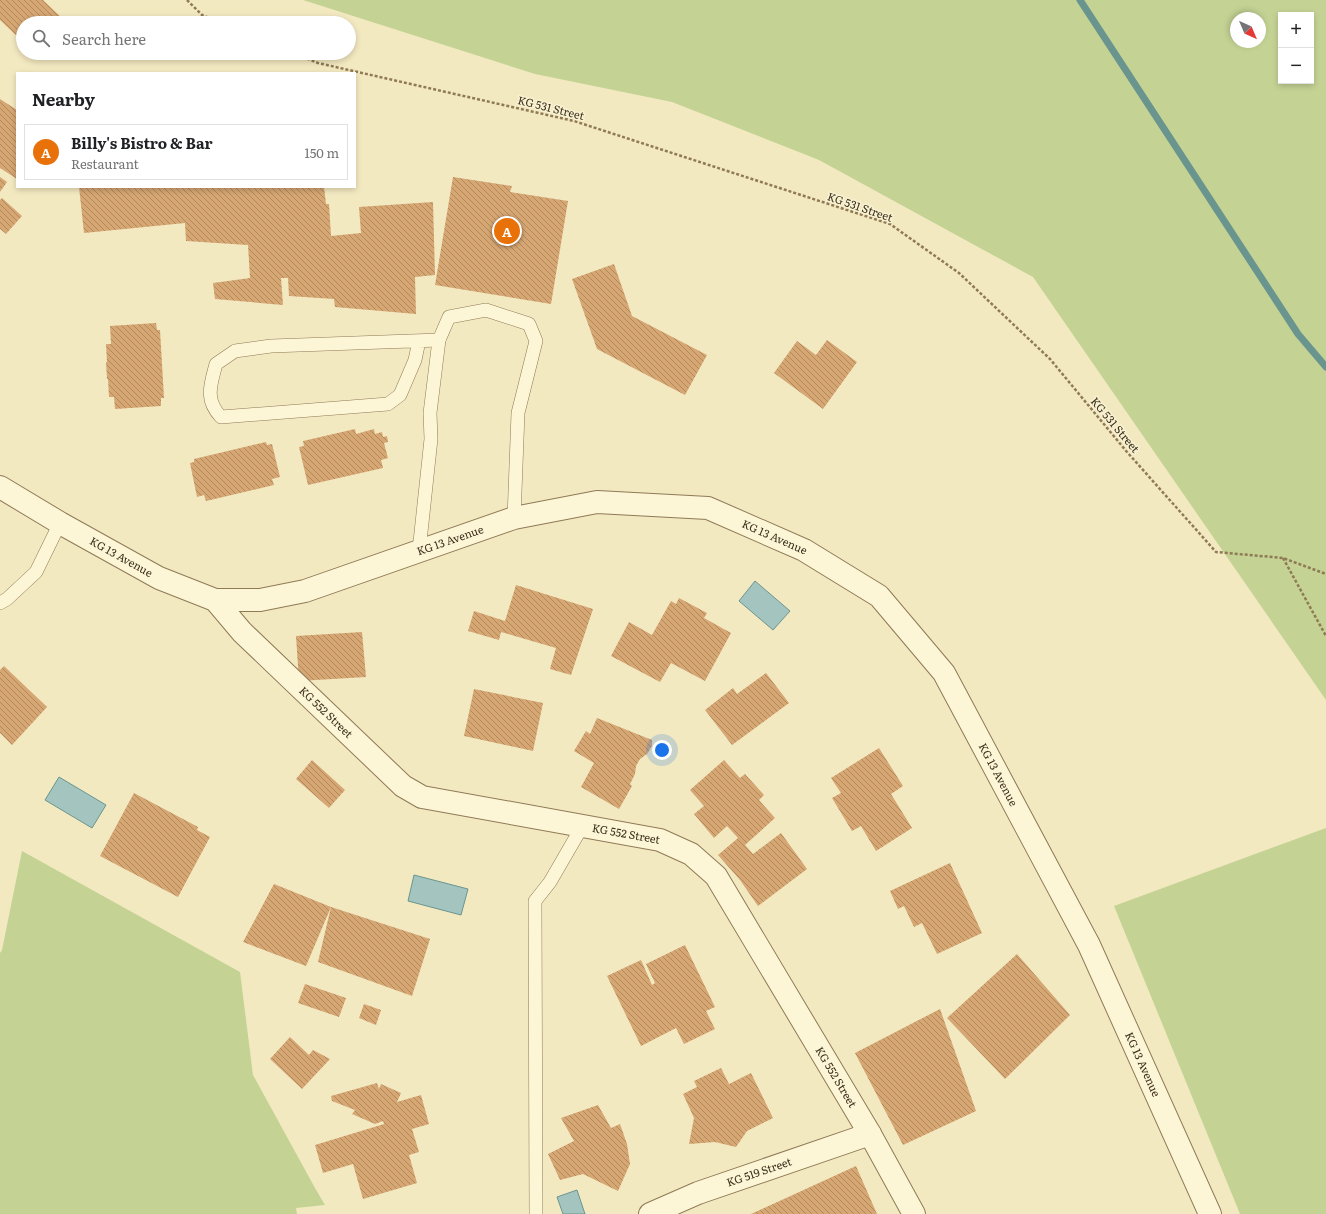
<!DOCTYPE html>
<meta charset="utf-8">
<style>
body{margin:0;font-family:Literata,serif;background:#f6f6f6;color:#202124}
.controls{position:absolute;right:12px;top:12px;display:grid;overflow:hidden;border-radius:0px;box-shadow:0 2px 6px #0003}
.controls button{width:36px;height:36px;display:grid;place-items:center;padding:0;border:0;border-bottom:1px solid #e0e0e0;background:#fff;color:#202124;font:20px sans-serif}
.compass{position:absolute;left:1230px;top:12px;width:36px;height:36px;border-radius:50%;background:#fff;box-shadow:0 2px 6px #0003;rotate:136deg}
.you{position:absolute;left:662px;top:750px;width:14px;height:14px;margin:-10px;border:3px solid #fff;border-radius:50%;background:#1a73e8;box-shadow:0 0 0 6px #1a73e833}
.badge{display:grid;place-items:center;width:26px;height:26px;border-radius:50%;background:#b45309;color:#fff;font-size:13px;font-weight:700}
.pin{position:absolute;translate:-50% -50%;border:2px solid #fff;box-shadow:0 1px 4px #0006}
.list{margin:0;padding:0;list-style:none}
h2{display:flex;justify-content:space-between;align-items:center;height:52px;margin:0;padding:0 16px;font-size:17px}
h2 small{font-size:13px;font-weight:400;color:#757577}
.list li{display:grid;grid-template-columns:26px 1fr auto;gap:12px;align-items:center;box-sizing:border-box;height:56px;margin:0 8px 8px;padding:0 8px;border:1px solid #e0e0e0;border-radius:0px}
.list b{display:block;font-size:15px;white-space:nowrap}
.list p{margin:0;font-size:13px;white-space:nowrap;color:#757577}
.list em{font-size:13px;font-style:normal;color:#757577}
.icon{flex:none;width:22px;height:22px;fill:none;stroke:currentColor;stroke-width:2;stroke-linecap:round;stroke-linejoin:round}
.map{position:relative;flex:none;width:1326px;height:1214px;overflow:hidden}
.search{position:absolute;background:#fff;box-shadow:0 2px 6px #0003;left:16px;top:16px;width:340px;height:44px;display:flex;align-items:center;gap:10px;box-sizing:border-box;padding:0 14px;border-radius:22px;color:#757577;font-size:15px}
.panel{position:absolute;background:#fff;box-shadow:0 2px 6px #0003;left:16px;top:72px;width:340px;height:116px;border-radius:0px}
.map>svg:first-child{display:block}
</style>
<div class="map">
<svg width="1326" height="1214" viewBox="0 0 1326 1214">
<defs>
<pattern id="building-back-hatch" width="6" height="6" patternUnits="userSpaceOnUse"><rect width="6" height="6" fill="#d6a673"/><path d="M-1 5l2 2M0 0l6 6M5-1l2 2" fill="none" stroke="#af885e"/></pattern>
</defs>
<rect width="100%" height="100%" fill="#f3e9c1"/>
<g fill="#c4d394" fill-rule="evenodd">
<path d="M303,0H1326V700L1033,277L819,160L672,102L535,74ZM1281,15H1311V81H1281ZM1236,18H1260V42H1236Z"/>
<path d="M1326,828V1214H1240L1114,906Z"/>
<path d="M22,851L240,972L253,1075L315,1188L325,1205L296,1208L297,1214H0V953L2,950Z"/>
</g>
<g fill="#a4c5bf" stroke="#6a958e">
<path d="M755,581L790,611L773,630L739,601Z"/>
<path d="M59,777L106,805L92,828L45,800Z"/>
<path d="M414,875L468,889L461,915L408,901Z"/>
<path d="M577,1190L585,1214H563L557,1197Z"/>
</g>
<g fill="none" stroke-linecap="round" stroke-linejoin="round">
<path stroke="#6a958e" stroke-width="7" d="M1080,0L1298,334L1326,367"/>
</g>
<g fill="url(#building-back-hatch)">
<path d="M0,0H43L63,19L60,23H23V42L0,20Z"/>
<path d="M0,99L17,110V179L0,168Z"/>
<path d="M0,177L7,182L0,192Z"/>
<path d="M453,177L512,186L510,192L568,201L551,304L435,285Z"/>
<path d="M79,187H324L326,204H329L331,236L361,233L359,207L433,202L435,275L415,277L416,314L335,307L334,299L289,296L288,278H281L283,305L215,299L213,283L250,278L248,245L186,241L185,223L84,233Z"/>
<path d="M2,198L22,216L6,234L0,229V200Z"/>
<path d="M614,264L632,316L707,355L685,395L597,349L572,279Z"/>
<path d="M156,323L157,330H160L164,398H161V406L115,409L114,397H109L108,379H107L106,362H107L106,344H111L110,326Z"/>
<path d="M827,340L857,362L823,409L774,373L797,341L816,355Z"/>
<path d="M355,429L356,434L374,429L375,434L382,432L383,437L387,436L388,442L384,443L388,458L381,460L383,468L308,485L299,447L304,446L303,441Z"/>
<path d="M266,442L267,445L272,444L280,477L272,479L274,485L206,501L204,495L197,497L190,463L194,462V459Z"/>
<path d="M516,585L593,609L571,675L550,669L556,648L501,632L499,640L468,631L474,611L505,621Z"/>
<path d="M679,598L707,613L704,618L731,633L705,681L671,663L660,682L611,656L629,622L652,635L671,601L676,604Z"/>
<path d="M362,632L366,677L299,681L296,636Z"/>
<path d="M4,666L47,707L12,745L0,733V670Z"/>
<path d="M766,673L789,703L732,745L705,710L733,688L737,694Z"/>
<path d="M474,689L543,703L533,751L464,736Z"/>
<path d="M597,718L652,740V746L647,754L640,759L636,766L635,774L630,784L632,786L619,809L581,787L594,763L574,751L586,731L590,734Z"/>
<path d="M879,748L903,786L891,794L912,828L876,851L861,826L852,831L832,798L841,793L831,778Z"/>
<path d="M312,760L345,790L329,808L296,779Z"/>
<path d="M724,760L740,778L745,774L764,795L759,800L775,818L745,845L753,854L781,833L807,869L758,906L740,880L718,855L738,838L727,826L714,838L694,814L704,806L690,790Z"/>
<path d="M134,793L198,827L197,830L210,837L178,897L100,856Z"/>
<path d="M950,863L982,933L937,954L922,923L914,927L904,906L898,909L890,891Z"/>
<path d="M274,884L331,907L306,966L243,942Z"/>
<path d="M331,907L430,939L412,996L318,962Z"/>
<path d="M685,945L715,1007L706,1011L715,1029L684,1044L676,1028L641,1046L607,976L641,960L652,985L655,983L646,964Z"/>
<path d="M1017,954L1070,1015L1005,1079L947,1018Z"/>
<path d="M305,984L346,998L339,1017L298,1003Z"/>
<path d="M364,1004L381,1010L376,1025L359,1018Z"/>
<path d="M940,1009L976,1111L903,1145L855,1053Z"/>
<path d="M290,1037L309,1055L313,1050L330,1059L302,1089L270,1059Z"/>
<path d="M721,1068L729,1084L751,1073L773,1118L747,1131L736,1147L715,1142L689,1144L694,1118L683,1094L697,1087L694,1081Z"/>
<path d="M377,1083L379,1089L381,1084L401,1093L397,1102L421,1095L429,1124L412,1129L419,1152L409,1155L417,1183L363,1199L353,1164L323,1173L315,1145L384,1124L383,1121L375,1124L352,1114L355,1110L332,1101L331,1096Z"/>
<path d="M598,1105L611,1128L620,1124L627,1144L630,1164L618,1191L583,1174L560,1180L548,1154L574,1141L561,1118Z"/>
<path d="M856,1166L877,1214H751Z"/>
</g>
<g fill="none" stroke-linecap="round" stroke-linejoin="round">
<defs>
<g id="service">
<path d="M419,341L415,360L400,395L388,404L221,417C204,399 211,384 216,364L235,351L271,346L439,340"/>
<path d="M419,551L431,439L430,413L439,340L449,317L486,310L529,324L536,341L518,413L514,518"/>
<path d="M0,603L7,599L36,572L60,523"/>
<path d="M536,1214L535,901L550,882L583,825"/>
</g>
<g id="minor">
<path id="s1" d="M215,600L242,632L403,786L422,797L660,840L691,854L716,876L870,1134L914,1214"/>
<path id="s2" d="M650,1214L698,1193L870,1134"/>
</g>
<g id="tertiary">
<path id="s3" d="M0,487L60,523L159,578L215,600H260L305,591L514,518L597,502L708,508L804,550L879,596L944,673L1089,945L1210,1214"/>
</g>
</defs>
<use href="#service" stroke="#8f7a56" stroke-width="14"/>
<use href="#minor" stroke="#8f7a56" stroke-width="24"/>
<use href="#tertiary" stroke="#8f7a56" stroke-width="24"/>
<g stroke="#8f7a56" stroke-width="2.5" stroke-dasharray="3 2" stroke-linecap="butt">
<path d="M187,0L202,15L221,23"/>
<path d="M293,53L318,63L574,121L890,224L959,273L1050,359L1127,452L1216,552L1283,558L1326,574"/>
<path d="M1283,558L1326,636"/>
</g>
<use href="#service" stroke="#fcf5d6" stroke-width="13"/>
<use href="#minor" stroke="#fcf5d6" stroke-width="22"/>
<use href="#tertiary" stroke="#fcf5d6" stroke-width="22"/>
</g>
<g text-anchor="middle" stroke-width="3" stroke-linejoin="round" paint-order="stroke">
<g font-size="11" fill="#3d301c" stroke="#f9f2d2">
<text transform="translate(551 108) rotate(14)" y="4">KG 531 Street</text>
<text transform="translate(860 207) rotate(19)" y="4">KG 531 Street</text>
<text transform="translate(1115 425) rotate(50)" y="4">KG 531 Street</text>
<text dy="4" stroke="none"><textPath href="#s3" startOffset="824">KG 13 Avenue</textPath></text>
<text dy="4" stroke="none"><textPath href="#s3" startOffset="488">KG 13 Avenue</textPath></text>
<text dy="4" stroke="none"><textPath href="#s3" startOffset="140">KG 13 Avenue</textPath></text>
<text dy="4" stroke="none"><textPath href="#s1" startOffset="158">KG 552 Street</textPath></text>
<text dy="4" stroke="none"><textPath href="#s3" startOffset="1160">KG 13 Avenue</textPath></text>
<text dy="4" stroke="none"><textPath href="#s1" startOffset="494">KG 552 Street</textPath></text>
<text dy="4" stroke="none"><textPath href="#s3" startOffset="1484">KG 13 Avenue</textPath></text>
<text dy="4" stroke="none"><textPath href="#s1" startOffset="830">KG 552 Street</textPath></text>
<text dy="4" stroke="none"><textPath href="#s2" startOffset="117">KG 519 Street</textPath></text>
</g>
</g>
</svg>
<div class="controls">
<button>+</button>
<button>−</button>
</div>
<svg class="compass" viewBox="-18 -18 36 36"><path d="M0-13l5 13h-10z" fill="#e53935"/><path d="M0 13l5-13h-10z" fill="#757577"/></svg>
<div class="you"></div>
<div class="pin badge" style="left:507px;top:231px;background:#e8710a">A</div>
<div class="search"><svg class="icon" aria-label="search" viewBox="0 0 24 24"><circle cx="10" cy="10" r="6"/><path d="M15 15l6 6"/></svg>Search here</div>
<section class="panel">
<h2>Nearby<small></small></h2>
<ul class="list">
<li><span class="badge" style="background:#e8710a">A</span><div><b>Billy's Bistro &amp; Bar</b><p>Restaurant</p></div><em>150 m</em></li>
</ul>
</section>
</div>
